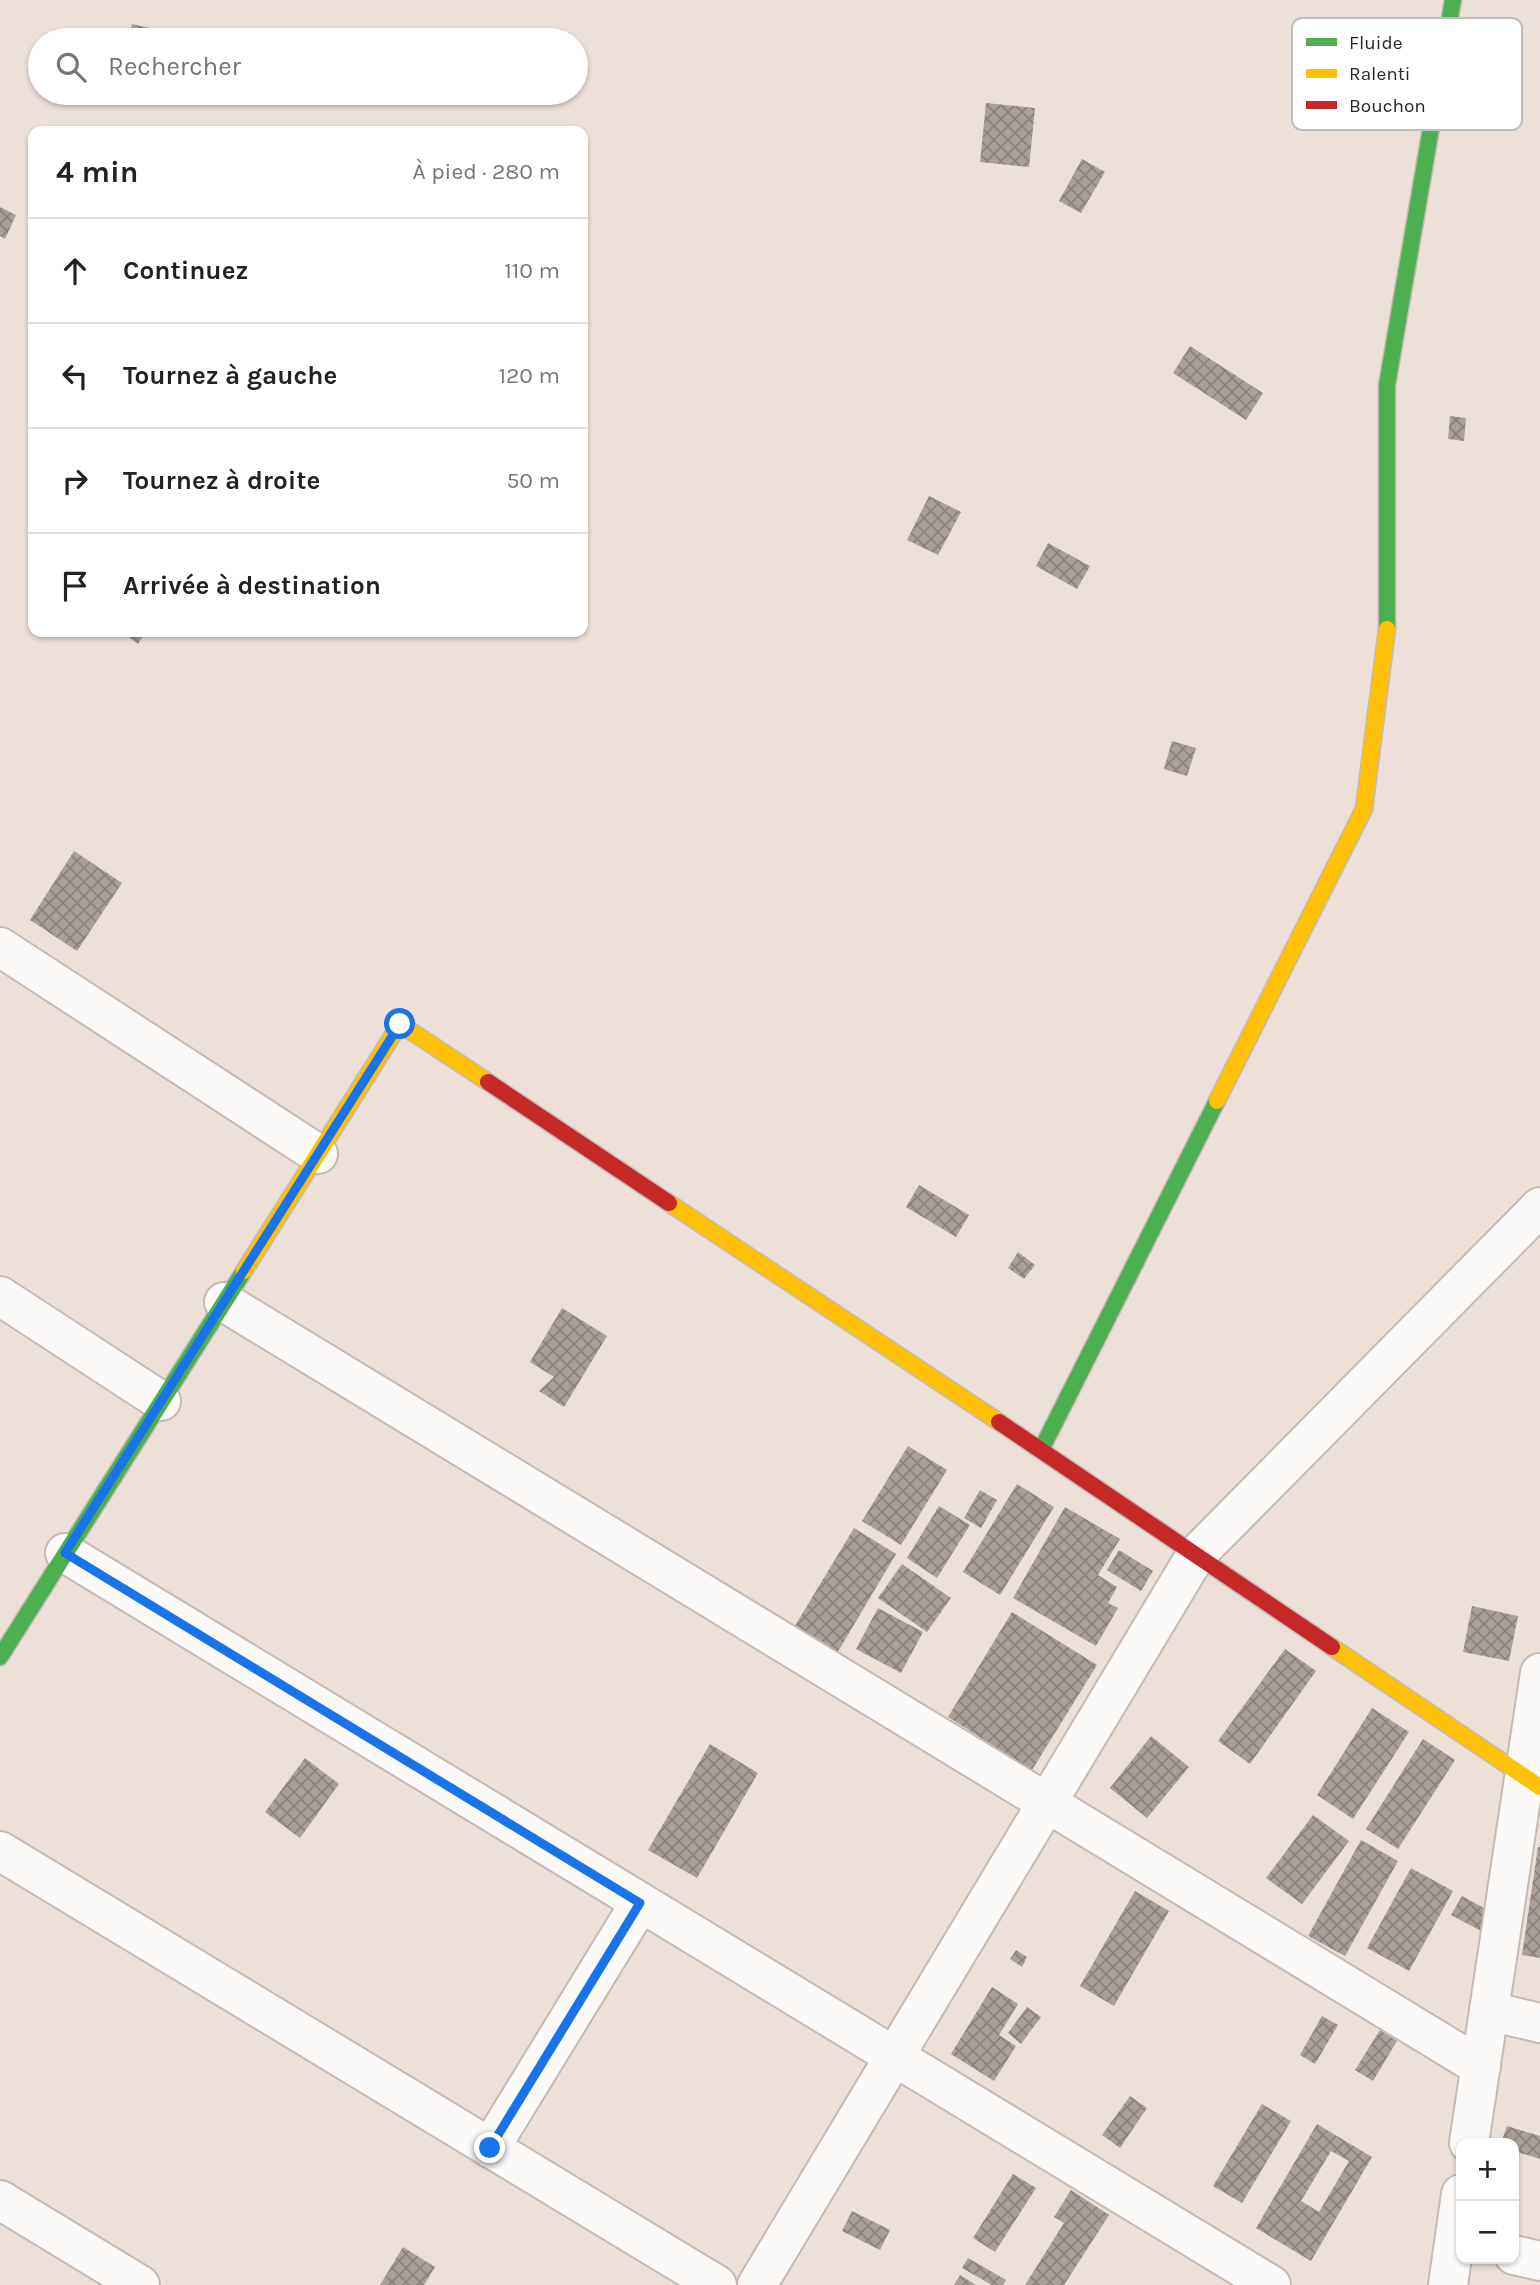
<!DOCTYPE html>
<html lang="fr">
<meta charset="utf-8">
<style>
body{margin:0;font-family:Karla,sans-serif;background:#f6f6f6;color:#222}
.controls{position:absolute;right:21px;bottom:21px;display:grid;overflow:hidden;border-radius:14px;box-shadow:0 2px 5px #0004}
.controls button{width:63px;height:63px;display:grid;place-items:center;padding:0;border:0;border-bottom:2px solid #e0e0e0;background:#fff;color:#222;font:35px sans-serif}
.stop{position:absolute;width:21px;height:21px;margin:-16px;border:5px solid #1a73e8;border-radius:50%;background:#fff}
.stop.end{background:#1a73e8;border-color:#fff;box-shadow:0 2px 7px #0008}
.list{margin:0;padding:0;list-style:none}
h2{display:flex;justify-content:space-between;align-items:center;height:91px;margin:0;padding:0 28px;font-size:30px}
h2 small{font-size:23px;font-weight:400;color:#767676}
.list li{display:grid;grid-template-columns:46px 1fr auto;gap:21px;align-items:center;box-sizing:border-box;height:105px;padding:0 28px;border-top:2px solid #e0e0e0}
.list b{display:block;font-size:26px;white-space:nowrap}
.list em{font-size:23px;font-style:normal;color:#767676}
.icon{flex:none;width:38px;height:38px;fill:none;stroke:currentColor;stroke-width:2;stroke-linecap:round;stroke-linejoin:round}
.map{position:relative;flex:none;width:1540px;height:2285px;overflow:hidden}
.search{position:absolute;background:#fff;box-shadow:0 2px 5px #0004;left:28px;top:28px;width:560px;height:77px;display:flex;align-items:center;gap:18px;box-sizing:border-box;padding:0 24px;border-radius:38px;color:#767676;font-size:26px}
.panel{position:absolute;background:#fff;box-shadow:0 2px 5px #0004;left:28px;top:126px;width:560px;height:511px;border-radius:14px}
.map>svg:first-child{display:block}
</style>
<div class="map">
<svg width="1540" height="2285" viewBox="0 0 1540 2285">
<defs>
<pattern id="building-cross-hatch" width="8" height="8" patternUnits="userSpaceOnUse" patternTransform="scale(1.75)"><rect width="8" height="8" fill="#a9a099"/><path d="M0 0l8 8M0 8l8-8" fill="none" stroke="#8a827c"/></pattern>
</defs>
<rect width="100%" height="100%" fill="#ede0d8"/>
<g fill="url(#building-cross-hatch)" fill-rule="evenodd">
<path d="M132,24L172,33L170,40H128Z"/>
<path d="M125,93H158L156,101Z"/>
<path d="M986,103L1035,108L1029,167L980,162Z"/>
<path d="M1082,159L1105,172L1081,213L1059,201Z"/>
<path d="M0,207L16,215L5,239L0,236Z"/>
<path d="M1190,346L1263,393L1246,420L1173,373Z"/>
<path d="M1450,416L1466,418L1464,441L1448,439Z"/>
<path d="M929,496L961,512L938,555L907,540Z"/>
<path d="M1048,543L1090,566L1077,589L1036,566Z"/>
<path d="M122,632H146L138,644Z"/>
<path d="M1172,741L1196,748L1187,776L1164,769Z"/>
<path d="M74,851L122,883L77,951L30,920Z"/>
<path d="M919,1185L969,1215L956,1237L906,1207Z"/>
<path d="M1018,1252L1035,1265L1024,1279L1008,1268Z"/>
<path d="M562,1308L607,1336L564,1407L539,1391L554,1377L530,1362Z"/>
<path d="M908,1446L947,1470L901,1545L862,1521Z"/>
<path d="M1017,1484L1054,1507L1000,1595L963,1572Z"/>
<path d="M980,1490L997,1500L981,1528L964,1518Z"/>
<path d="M939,1506L970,1525L937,1578L907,1558Z"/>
<path d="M1065,1507L1120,1539L1098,1575L1117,1587L1108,1603L1118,1608L1096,1646L1013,1598Z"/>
<path d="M854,1528L896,1554L836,1655L793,1629Z"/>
<path d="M1119,1550L1153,1571L1141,1591L1107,1570Z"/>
<path d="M902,1564L951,1598L927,1632L878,1598Z"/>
<path d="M1472,1606L1518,1616L1509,1661L1463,1652Z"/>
<path d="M878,1608L923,1632L901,1673L856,1649Z"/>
<path d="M1012,1612L1097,1665L1032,1770L948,1717Z"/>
<path d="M1285,1649L1316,1671L1250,1764L1218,1741Z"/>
<path d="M1372,1708L1409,1732L1353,1819L1317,1795Z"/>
<path d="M1151,1736L1189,1767L1147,1818L1110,1788Z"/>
<path d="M1423,1739L1455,1760L1398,1849L1366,1829Z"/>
<path d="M710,1744L758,1773L697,1878L648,1850Z"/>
<path d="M305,1758L339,1784L300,1838L265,1812Z"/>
<path d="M1313,1815L1349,1841L1302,1904L1266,1878Z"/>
<path d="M1361,1840L1398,1861L1345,1956L1308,1936Z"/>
<path d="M1538,1847H1540V1958L1522,1955Z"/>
<path d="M1411,1868L1453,1891L1409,1971L1367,1948Z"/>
<path d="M1135,1891L1169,1911L1114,2006L1080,1986Z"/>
<path d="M1462,1896L1493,1913L1483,1932L1451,1915Z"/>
<path d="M1016,1950L1027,1957L1022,1967L1010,1959Z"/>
<path d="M992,1987L1018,2004L999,2035L1016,2046L994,2081L951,2054Z"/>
<path d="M1027,2007L1041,2017L1021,2044L1008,2033Z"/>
<path d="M1322,2016L1338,2025L1315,2064L1300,2055Z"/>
<path d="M1380,2030L1397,2041L1373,2081L1355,2070Z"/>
<path d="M1130,2096L1147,2108L1120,2148L1102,2135Z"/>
<path d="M1262,2104L1291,2121L1242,2203L1213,2186Z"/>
<path d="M1317,2124L1372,2157L1311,2261L1256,2228ZM1331,2151L1349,2161L1319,2212L1301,2201Z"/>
<path d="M1507,2126L1540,2136V2159L1514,2151V2143H1501Z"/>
<path d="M1013,2174L1036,2188L995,2252L973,2238Z"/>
<path d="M1071,2190L1109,2215L1064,2285H1025L1064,2223L1054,2217Z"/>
<path d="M852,2211L890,2230L880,2250L842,2231Z"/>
<path d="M403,2247L435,2267L424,2285H380Z"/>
<path d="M968,2258L1006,2280L1003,2285H992L962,2268Z"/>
<path d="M960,2275L976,2285H954Z"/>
</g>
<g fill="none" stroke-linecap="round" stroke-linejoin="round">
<defs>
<g id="street">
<path d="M0,947L318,1154"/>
<path d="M0,1296L161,1401"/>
<path d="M224,1302L1481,2067"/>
<path d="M65,1553L1271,2285"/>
<path d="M0,1851L717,2285"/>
<path d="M1489,2011L1540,2023"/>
<path d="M1469,2143L1540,1673"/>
<path d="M490,2148L640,1903"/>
<path d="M0,2200L140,2285"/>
<path d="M1514,2255L1540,2261"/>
<path d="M757,2285L1196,1555L1540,1207"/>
<path d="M1448,2285L1461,2194"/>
</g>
<g id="fast">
<path d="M1387,629V385L1453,0"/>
<path d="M1041,1450L1217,1101"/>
<path d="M0,1657L244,1271"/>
</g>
<g id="slow">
<path d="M1217,1101L1364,809L1387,629"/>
<path d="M669,1203L999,1422"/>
<path d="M244,1271L400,1024L488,1082"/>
<path d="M1332,1647L1540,1787"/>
</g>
<g id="jam">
<path d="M488,1082L669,1203"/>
<path d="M999,1422L1332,1647"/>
</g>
</defs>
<use href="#street" stroke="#c4bab4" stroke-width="42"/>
<use href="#fast" stroke="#c4bab4" stroke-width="19"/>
<use href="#slow" stroke="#c4bab4" stroke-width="19"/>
<use href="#jam" stroke="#c4bab4" stroke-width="19"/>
<use href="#street" stroke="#fcfaf9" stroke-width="38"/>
<use href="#fast" stroke="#4caf50" stroke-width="16"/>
<use href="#slow" stroke="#ffc107" stroke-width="16"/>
<use href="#jam" stroke="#c62828" stroke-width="16"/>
</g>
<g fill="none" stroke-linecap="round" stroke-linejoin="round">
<path stroke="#1a73e8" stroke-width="9" d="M400,1024L65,1553L640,1903L490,2148"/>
</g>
<rect x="1292" y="18" width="230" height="112" rx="10" fill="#fff" stroke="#c0bebc" stroke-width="2"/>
<rect x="1306" y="38" width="31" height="8" fill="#4caf50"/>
<rect x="1306" y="69" width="31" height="9" fill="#ffc107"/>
<rect x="1306" y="101" width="31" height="8" fill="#c62828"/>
<g font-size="19" fill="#2d2520">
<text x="1349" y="49">Fluide</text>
<text x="1349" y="80">Ralenti</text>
<text x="1349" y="112">Bouchon</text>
</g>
</svg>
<div class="controls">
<button>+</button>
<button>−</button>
</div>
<div class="stop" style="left:400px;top:1024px"></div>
<div class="stop end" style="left:490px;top:2148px"></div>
<div class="search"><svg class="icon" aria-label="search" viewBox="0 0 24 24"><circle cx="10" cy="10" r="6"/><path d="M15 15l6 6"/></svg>Rechercher</div>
<section class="panel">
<h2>4 min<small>À pied · 280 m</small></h2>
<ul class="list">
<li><svg class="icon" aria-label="ahead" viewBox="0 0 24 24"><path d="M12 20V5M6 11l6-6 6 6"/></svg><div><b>Continuez</b></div><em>110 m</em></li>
<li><svg class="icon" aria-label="left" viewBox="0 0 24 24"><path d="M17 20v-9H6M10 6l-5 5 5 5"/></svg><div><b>Tournez à gauche</b></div><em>120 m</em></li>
<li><svg class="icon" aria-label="right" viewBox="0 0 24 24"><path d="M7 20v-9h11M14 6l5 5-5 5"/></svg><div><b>Tournez à droite</b></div><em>50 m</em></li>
<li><svg class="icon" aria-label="arrive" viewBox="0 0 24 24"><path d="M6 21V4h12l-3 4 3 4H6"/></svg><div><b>Arrivée à destination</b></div></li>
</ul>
</section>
</div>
